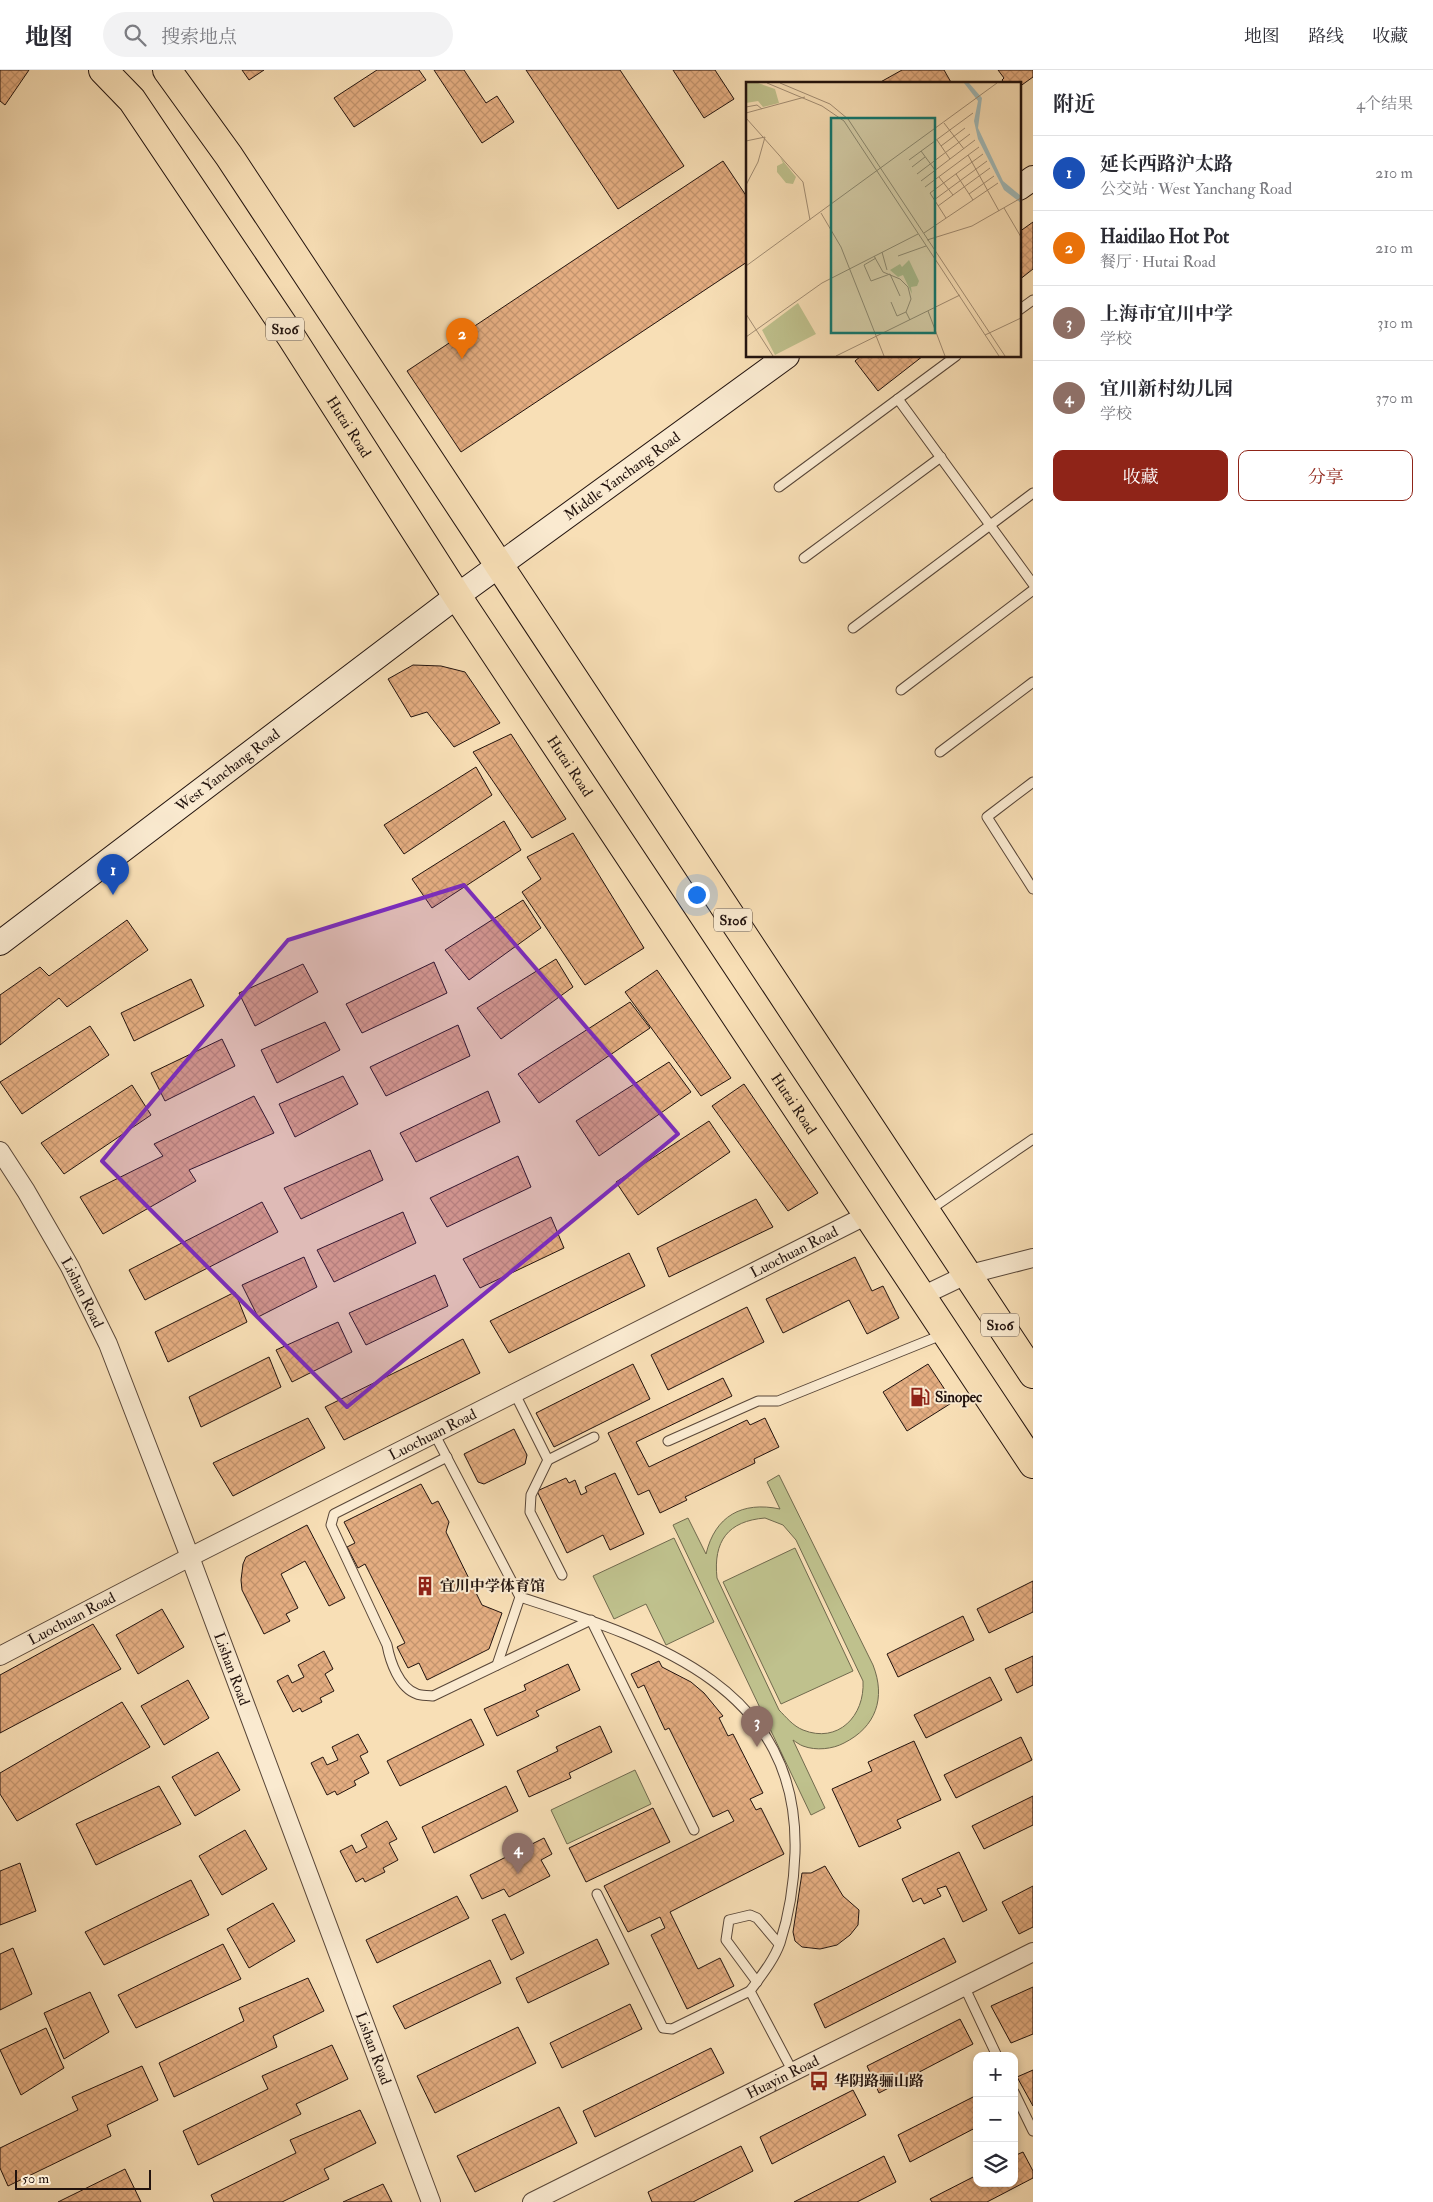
<!DOCTYPE html>
<html lang="zh">
<meta charset="utf-8">
<style>
body{margin:0;font-family:"IM FELL Double Pica","Noto Serif SC",serif;background:#f2f2f3;color:#2b2b33}
.controls{position:absolute;right:15px;bottom:15px;display:grid;overflow:hidden;border-radius:10px;box-shadow:0 2px 8px #0003}
.controls button{width:45px;height:45px;display:grid;place-items:center;padding:0;border:0;border-bottom:1px solid #e1e1e2;background:#fff;color:#2b2b33;font:25px sans-serif}
.scale{position:absolute;left:15px;bottom:12px;width:136px;box-sizing:border-box;padding-left:5px;border:2px solid #22130e;border-top:0;font-size:14px;line-height:18px;white-space:nowrap;color:#22130e;-webkit-text-stroke:4px #faead0;paint-order:stroke}
.you{position:absolute;left:696px;top:824px;width:18px;height:18px;margin:-12px;border:4px solid #fff;border-radius:50%;background:#1a73e8;box-shadow:0 0 0 8px #1a73e833}
.badge{display:grid;place-items:center;width:32px;height:32px;border-radius:50%;background:#8f2418;color:#fff;font-size:16px;font-weight:700}
.pin{position:absolute;translate:-50% -41px;filter:drop-shadow(0 1px 2px #0008)}
.pin::after{content:'';position:absolute;top:26px;width:18px;height:15px;background:inherit;clip-path:polygon(0 0,100% 0,50% 100%)}
.list{margin:0;padding:0;list-style:none}
h2{display:flex;justify-content:space-between;align-items:center;height:65px;margin:0;padding:0 20px;font-size:21px}
h2 small{font-size:16px;font-weight:400;color:#7c7c81}
.list li{display:grid;grid-template-columns:32px 1fr auto;gap:15px;align-items:center;box-sizing:border-box;height:75px;padding:0 20px;border-top:1px solid #e1e1e2}
.list b{display:block;font-size:19px;white-space:nowrap}
.list p{margin:0;font-size:16px;white-space:nowrap;color:#7c7c81}
.list em{font-size:16px;font-style:normal;color:#7c7c81}
.actions{display:flex;gap:10px;padding:15px 20px}
.actions a{flex:1;padding:11px 0;border:1px solid #8f2418;border-radius:10px;text-align:center;font-size:18px;color:#8f2418}
.actions .main{background:#8f2418;color:#fff}
.icon{flex:none;width:28px;height:28px;fill:none;stroke:currentColor;stroke-width:2;stroke-linecap:round;stroke-linejoin:round}
.map{position:relative;flex:none;width:1033px;height:2132px;overflow:hidden}
header{display:flex;align-items:center;gap:30px;box-sizing:border-box;height:70px;padding:0 25px;background:#fff;border-bottom:1px solid #e1e1e2}
header strong{font-size:24px}
nav{display:flex;gap:28px;margin-inline-start:auto;font-size:18px}
.search{width:350px;height:45px;background:#f2f2f3;display:flex;align-items:center;gap:12px;box-sizing:border-box;padding:0 18px;border-radius:28px;color:#7c7c81;font-size:19px}
main{display:flex}
aside{flex:1;background:#fff}
.map>svg:first-child{display:block}
</style>
<header>
<strong>地图</strong>
<div class="search"><svg class="icon" aria-label="search" viewBox="0 0 24 24"><circle cx="10" cy="10" r="6"/><path d="M15 15l6 6"/></svg>搜索地点</div>
<nav><a>地图</a><a>路线</a><a>收藏</a></nav>
</header>
<main>
<div class="map">
<svg width="1033" height="2132" viewBox="0 0 1033 2132">
<defs>
<pattern id="building-cross-hatch" width="8" height="8" patternUnits="userSpaceOnUse" patternTransform="scale(1.25)"><rect width="8" height="8" fill="#e4ad81"/><path d="M0 0l8 8M0 8l8-8" fill="none" stroke="#c3946e"/></pattern>
</defs>
<rect width="100%" height="100%" fill="#f8dfb6"/>
<filter id="stains"><feTurbulence type="fractalNoise" baseFrequency=".004" numOctaves="4"/><feColorMatrix values="0 0 0 0 .2 0 0 0 0 .09 0 0 0 0 .02 0 0 0 .5 -.17"/></filter>
<radialGradient id="worn" r=".72"><stop offset=".6" stop-color="#630" stop-opacity="0"/><stop offset="1" stop-color="#630" stop-opacity=".3"/></radialGradient>
<g fill="#bfc18d" stroke="#706a4e" fill-rule="evenodd">
<path d="M779,1405L873,1595C886,1628 876,1657 844,1673C833,1679 816,1681 803,1676C800,1675 796,1672 793,1670L825,1738L811,1745L673,1455L688,1448L706,1484C715,1446 742,1431 780,1439L767,1412ZM765,1448L783,1455L796,1470L863,1611C865,1646 838,1674 803,1660C793,1656 786,1647 779,1640L717,1508C713,1471 728,1451 765,1448Z"/>
<path d="M674,1468L714,1552L666,1575L646,1534L614,1549L593,1506Z"/>
<path d="M795,1478L853,1601L781,1634L723,1512Z"/>
<path d="M635,1700L651,1734L567,1774L551,1740Z"/>
</g>
<g fill="url(#building-cross-hatch)" stroke="#22130e">
<path d="M0,0H29L5,35L0,31Z"/>
<path d="M242,0H264L249,10Z"/>
<path d="M377,0H419L426,10L354,57L334,28Z"/>
<path d="M434,0H464L486,33L497,26L514,52L482,73Z"/>
<path d="M526,0H620L684,96L618,139Z"/>
<path d="M673,0H715L734,29L704,48Z"/>
<path d="M902,0H944L952,14H877Z"/>
<path d="M998,0H1033V7L1019,17V14H1005L1002,10L1004,8Z"/>
<path d="M723,91L747,127V192L461,382L407,301Z"/>
<path d="M1033,152V199L1019,210V162Z"/>
<path d="M861,286H923L878,321L855,291Z"/>
<path d="M413,595L441,596L465,602L500,653L454,677L427,642L411,647L388,609Z"/>
<path d="M511,664L566,749L532,768L473,682Z"/>
<path d="M476,697L492,725L404,784L384,755Z"/>
<path d="M504,751L521,780L432,838L412,809Z"/>
<path d="M573,763L644,878L585,915L522,822L541,809L527,787Z"/>
<path d="M523,830L541,858L469,910L445,880Z"/>
<path d="M127,850L148,880L67,937L59,928L0,975V925L40,897L49,906Z"/>
<path d="M556,889L573,917L501,969L477,938Z"/>
<path d="M434,892L447,923L362,963L346,934Z"/>
<path d="M303,894L318,922L255,956L239,923Z"/>
<path d="M657,900L731,1008L701,1026L625,922Z"/>
<path d="M191,909L204,936L134,971L121,943Z"/>
<path d="M630,932L650,958L539,1033L518,1004Z"/>
<path d="M325,952L340,980L277,1013L261,980Z"/>
<path d="M458,955L470,986L386,1026L370,997Z"/>
<path d="M90,956L109,985L22,1044L0,1012Z"/>
<path d="M222,969L235,996L165,1031L151,1003Z"/>
<path d="M669,992L691,1022L599,1086L576,1051Z"/>
<path d="M343,1006L358,1034L295,1067L279,1034Z"/>
<path d="M744,1014L818,1123L788,1141L712,1036Z"/>
<path d="M132,1015L151,1045L64,1104L41,1073Z"/>
<path d="M488,1021L500,1052L416,1092L400,1063Z"/>
<path d="M254,1026L274,1063L189,1100L196,1111L103,1164L80,1127L163,1086L154,1074Z"/>
<path d="M709,1051L730,1082L638,1145L616,1112Z"/>
<path d="M370,1080L383,1110L301,1149L284,1118Z"/>
<path d="M518,1086L531,1117L447,1157L430,1128Z"/>
<path d="M756,1129L773,1157L669,1207L657,1178Z"/>
<path d="M262,1132L278,1162L145,1230L129,1200Z"/>
<path d="M403,1142L416,1173L334,1212L317,1180Z"/>
<path d="M551,1147L564,1178L480,1218L463,1189Z"/>
<path d="M629,1183L645,1216L509,1283L490,1251Z"/>
<path d="M304,1187L317,1217L258,1247L242,1215Z"/>
<path d="M855,1187L872,1221L883,1216L899,1248L867,1264L849,1230L783,1263L766,1229Z"/>
<path d="M435,1205L448,1236L366,1275L349,1243Z"/>
<path d="M235,1222L247,1252L168,1292L155,1262Z"/>
<path d="M747,1237L764,1272L668,1320L651,1285Z"/>
<path d="M338,1252L352,1282L292,1312L276,1280Z"/>
<path d="M463,1269L480,1303L344,1370L325,1337Z"/>
<path d="M269,1287L281,1317L201,1357L189,1327Z"/>
<path d="M633,1294L650,1329L554,1377L536,1343Z"/>
<path d="M928,1294L953,1332L907,1361L883,1322Z"/>
<path d="M723,1308L732,1326L636,1372L649,1397L747,1350L750,1355L765,1348L779,1377L754,1389L755,1393L685,1427L687,1430L660,1443L649,1420L638,1425L608,1363Z"/>
<path d="M308,1348L325,1378L233,1426L213,1393Z"/>
<path d="M514,1359L527,1385L525,1394L484,1414L478,1412L464,1384Z"/>
<path d="M615,1403L644,1464L610,1480L603,1465L567,1483L537,1421L566,1408L569,1413L575,1410L581,1425L587,1422L585,1417Z"/>
<path d="M421,1414L432,1434L438,1431L449,1452L446,1462L482,1535L502,1543L489,1579L427,1610L419,1593L408,1598L397,1577L405,1573L365,1494L358,1498L347,1477L355,1473L344,1452Z"/>
<path d="M307,1455L345,1528L329,1536L305,1491L281,1504L298,1538L286,1544L290,1551L264,1564L242,1520L241,1510L243,1494L246,1487Z"/>
<path d="M1033,1511V1542L989,1563L977,1539Z"/>
<path d="M162,1539L184,1577L138,1604L116,1565Z"/>
<path d="M963,1546L974,1570L898,1607L887,1584Z"/>
<path d="M93,1554L121,1599L0,1663V1605Z"/>
<path d="M324,1581L333,1599L325,1604L334,1621L320,1628L322,1632L302,1642L300,1638L293,1642L277,1611L288,1605L292,1613L304,1607L298,1595Z"/>
<path d="M1033,1586V1615L1017,1623L1005,1599Z"/>
<path d="M659,1591L662,1597L691,1612L704,1623L723,1646L719,1648L728,1666L733,1664L763,1723L750,1729L756,1740L761,1738L784,1784L670,1842L698,1899L720,1888L734,1916L687,1939L651,1865L665,1858L660,1847L628,1862L604,1816L734,1751L728,1740L713,1747L669,1658L665,1660L644,1615L638,1618L631,1604Z"/>
<path d="M568,1594L580,1620L536,1641L539,1646L497,1666L484,1639L526,1620L524,1615Z"/>
<path d="M990,1607L1002,1630L926,1668L914,1645Z"/>
<path d="M188,1610L209,1648L164,1675L141,1636Z"/>
<path d="M122,1632L150,1677L17,1751L0,1724V1703Z"/>
<path d="M471,1649L484,1675L400,1716L387,1691Z"/>
<path d="M600,1656L612,1682L569,1703L571,1708L529,1727L517,1701L558,1681L556,1677Z"/>
<path d="M358,1664L368,1682L360,1686L369,1703L354,1711L356,1715L337,1725L335,1721L327,1725L311,1693L323,1687L327,1695L338,1690L332,1677Z"/>
<path d="M1021,1667L1032,1690L956,1728L944,1705Z"/>
<path d="M914,1671L941,1730L897,1750L901,1758L859,1777L832,1719L872,1701L868,1692Z"/>
<path d="M218,1682L240,1720L195,1746L172,1707Z"/>
<path d="M159,1716L181,1754L96,1795L76,1754Z"/>
<path d="M506,1716L518,1741L434,1783L422,1757Z"/>
<path d="M1033,1726V1755L984,1779L972,1756Z"/>
<path d="M653,1738L670,1772L586,1812L569,1778Z"/>
<path d="M387,1751L397,1769L389,1773L398,1790L383,1798L385,1802L365,1812L363,1808L356,1812L340,1781L352,1775L356,1783L367,1777L361,1765Z"/>
<path d="M245,1760L267,1799L222,1825L199,1786Z"/>
<path d="M544,1768L552,1784L541,1790L550,1806L509,1827L504,1819L482,1829L470,1805Z"/>
<path d="M959,1782L987,1840L963,1852L946,1816L937,1819L941,1826L924,1834L921,1828L913,1832L902,1809Z"/>
<path d="M20,1793L36,1841L0,1855V1801Z"/>
<path d="M825,1796L843,1826L859,1840L858,1855L850,1865L837,1875L820,1879L802,1877L795,1871L793,1862L802,1803H811Z"/>
<path d="M191,1810L209,1845L104,1895L85,1862Z"/>
<path d="M1033,1816V1857L1019,1864L1002,1832Z"/>
<path d="M457,1826L469,1848L377,1893L366,1870Z"/>
<path d="M273,1833L295,1871L249,1898L227,1859Z"/>
<path d="M505,1844L524,1883L511,1890L492,1850Z"/>
<path d="M944,1868L956,1892L825,1958L814,1934Z"/>
<path d="M597,1869L609,1894L528,1933L516,1908Z"/>
<path d="M223,1874L241,1909L136,1958L118,1925Z"/>
<path d="M13,1878L32,1924L0,1940V1884Z"/>
<path d="M490,1890L501,1913L405,1959L393,1936Z"/>
<path d="M308,1908L324,1941L273,1966L277,1977L174,2027L159,1993L244,1951L239,1938Z"/>
<path d="M1033,1917V1964L1011,1973L991,1936Z"/>
<path d="M90,1922L109,1962L64,1989L44,1943Z"/>
<path d="M630,1934L642,1959L562,1998L550,1973Z"/>
<path d="M960,1949L973,1974L879,2023L867,1996Z"/>
<path d="M518,1957L536,1993L435,2043L417,2006Z"/>
<path d="M46,1958L64,1998L21,2025L0,1980Z"/>
<path d="M332,1975L348,2009L296,2034L301,2044L198,2095L183,2061L268,2019L262,2006Z"/>
<path d="M711,1978L724,2003L595,2067L583,2041Z"/>
<path d="M142,1996L158,2030L107,2055L111,2066L8,2116L0,2098V2078L78,2040L72,2027Z"/>
<path d="M1033,2000V2036L1017,2007Z"/>
<path d="M853,2020L866,2045L772,2094L760,2067Z"/>
<path d="M977,2025V2057L910,2092L898,2065Z"/>
<path d="M559,2037L577,2073L475,2122L457,2086Z"/>
<path d="M360,2040L376,2073L324,2099L329,2109L282,2132H214L211,2125L296,2083L290,2070Z"/>
<path d="M741,2076L753,2101L693,2132H652L648,2122Z"/>
<path d="M1023,2082L1033,2101V2108L987,2132H932L930,2129L977,2105V2113H1014V2086Z"/>
<path d="M884,2086L896,2112L857,2132H794Z"/>
<path d="M125,2099L141,2132H58Z"/>
<path d="M383,2114L392,2132H343Z"/>
</g>
<g fill="none" stroke-linecap="round" stroke-linejoin="round">
<defs>
<g id="lane">
<path d="M1019,240L1033,230"/>
<path d="M898,329L1033,514"/>
<path d="M779,417L956,286"/>
<path d="M804,488L941,387"/>
<path d="M853,558L1033,423"/>
<path d="M901,620L1033,520"/>
<path d="M940,682L1033,612"/>
<path d="M1033,712L987,747L1033,819"/>
<path d="M928,1141L1033,1069"/>
<path d="M515,1324L548,1390L531,1425L530,1442L562,1505"/>
<path d="M435,1365L520,1527C652,1570 800,1615 795,1783C794,1812 789,1845 780,1873C774,1890 761,1906 750,1921L793,2002"/>
<path d="M668,1371L758,1331H778L944,1264"/>
<path d="M447,1387L334,1444L331,1455L387,1575C390,1591 399,1618 417,1624C421,1626 428,1625 433,1626L591,1550L694,1760"/>
<path d="M548,1390L594,1367"/>
<path d="M497,1595L520,1527"/>
<path d="M597,1824L663,1958L672,1959L750,1921"/>
<path d="M757,1912L726,1870L729,1850L750,1845L757,1848L779,1874"/>
<path d="M964,1916L997,1986"/>
<path d="M1014,2022L1033,2061"/>
</g>
<g id="street">
<path id="s1" d="M0,1081L26,1121L70,1197L108,1274L190,1487L431,2132"/>
<path d="M922,1226L966,1205L1033,1188"/>
<path id="s2" d="M0,1586L190,1487L867,1145"/>
<path id="s3" d="M532,2132L1033,1882"/>
</g>
<g id="secondary">
<path d="M1019,118L1033,108"/>
<path id="s4" d="M0,873L457,526L787,286"/>
</g>
<g id="primary">
<path id="s5" d="M103,0L132,30L292,268L457,526L1033,1394"/>
<path d="M167,0L229,86L1033,1304"/>
</g>
</defs>
<use href="#lane" stroke="#584638" stroke-width="11"/>
<use href="#street" stroke="#584638" stroke-width="20"/>
<use href="#secondary" stroke="#22130e" stroke-width="26"/>
<use href="#primary" stroke="#22130e" stroke-width="30"/>
<use href="#lane" stroke="#faead0" stroke-width="9"/>
<use href="#street" stroke="#faead0" stroke-width="18"/>
<use href="#secondary" stroke="#faead0" stroke-width="24"/>
<use href="#primary" stroke="#f8dfb6" stroke-width="28"/>
</g>
<path fill="#7b2cbf" fill-opacity="0.2" stroke="#7b2cbf" stroke-width="4" stroke-linejoin="round" d="M464,815L678,1064L347,1337L102,1091L288,870Z"/>
<defs>
<symbol id="fuel-bare" viewBox="-9 -9 18 18"><path d="M-5.5-6h7V0h2V4h1.3V-2.5L3-4.5l.8-.8L6-3V5H2.5V1h-1V6h-7ZM-4.2-4.7v3.2H.2V-4.7Z" fill="#8f2418" stroke="#faead0" stroke-width="2.5" paint-order="stroke"/></symbol>
<symbol id="building-bare" viewBox="-9 -9 18 18"><path d="M-4-6H4V6H1V3H-1V6H-4ZM-2.5-4.3h1.7v1.8h-1.7ZM.8-4.3h1.7v1.8H.8ZM-2.5-1h1.7V.8h-1.7ZM.8-1h1.7V.8H.8Z" fill="#8f2418" stroke="#faead0" stroke-width="2.5" paint-order="stroke"/></symbol>
<symbol id="bus-bare" viewBox="-9 -9 18 18"><path d="M-5-6H5V4H4V6H2V4H-2V6H-4V4H-5ZM-3.5-4V0h7V-4ZM-3.5 1.2v1.5H-2V1.2ZM2 1.2v1.5H3.5V1.2Z" fill="#8f2418" stroke="#faead0" stroke-width="2.5" paint-order="stroke"/></symbol>
</defs>
<g fill-rule="evenodd">
<use href="#fuel-bare" x="906" y="1313" width="28" height="28"/>
<use href="#building-bare" x="411" y="1502" width="28" height="28"/>
<use href="#bus-bare" x="805" y="1997" width="28" height="28"/>
</g>
<g text-anchor="middle" stroke-width="4" stroke-linejoin="round" paint-order="stroke">
<g fill="#faead0" stroke="#635448" stroke-width="1">
<rect x="266" y="247.5" width="38" height="23" rx="4"/>
<rect x="714" y="838.5" width="38" height="23" rx="4"/>
<rect x="981" y="1243.5" width="38" height="23" rx="4"/>
</g>
<g font-size="14" font-weight="bold" fill="#22130e">
<text x="285" y="264">S106</text>
<text x="733" y="855">S106</text>
<text x="1000" y="1260">S106</text>
</g>
<g font-size="15" fill="#22130e" stroke="#faead0">
<text dy="5" stroke="none"><textPath href="#s5" startOffset="434">Hutai Road</textPath></text>
<text dy="5" stroke="none"><textPath href="#s4" startOffset="778">Middle Yanchang Road</textPath></text>
<text dy="5" stroke="none"><textPath href="#s5" startOffset="839">Hutai Road</textPath></text>
<text dy="5" stroke="none"><textPath href="#s4" startOffset="286">West Yanchang Road</textPath></text>
<text dy="5" stroke="none"><textPath href="#s5" startOffset="1244">Hutai Road</textPath></text>
<text dy="5" stroke="none"><textPath href="#s2" startOffset="891">Luochuan Road</textPath></text>
<text dy="5" stroke="none"><textPath href="#s1" startOffset="164">Lishan Road</textPath></text>
<text dy="5" stroke="none"><textPath href="#s2" startOffset="486">Luochuan Road</textPath></text>
<text dy="5" stroke="none"><textPath href="#s2" startOffset="81">Luochuan Road</textPath></text>
<text dy="5" stroke="none"><textPath href="#s1" startOffset="569">Lishan Road</textPath></text>
<text dy="5" stroke="none"><textPath href="#s1" startOffset="974">Lishan Road</textPath></text>
<text dy="5" stroke="none"><textPath href="#s3" startOffset="280">Huayin Road</textPath></text>
</g>
<g font-size="15" font-weight="bold" fill="#22130e" stroke="#faead0" text-anchor="start">
<text x="935" y="1332">Sinopec</text>
<text x="440" y="1521">宜川中学体育馆</text>
<text x="834" y="2016">华阴路骊山路</text>
</g>
</g>
<g transform="translate(746 12)">
<rect width="275" height="275" fill="#f8dfb6"/>
<path d="M0,1H12L29,7L33,21L17,25L12,19L0,21ZM52,221L70,252L29,273L16,248Z" fill="#bfc18d"/>
<path d="M34,75L50,95L47,102L40,101L31,90V84L37,81ZM163,178L173,199L171,204L165,205L166,212L157,193L152,195L144,188L154,182L156,185Z" fill="#bfc18d"/>
<path d="M218,1H223L236,16L232,46L257,99L275,114V121L258,108L232,57L228,39L232,19Z" fill="#a2bab8"/>
<path fill="none" stroke="#a28d73" stroke-width="1" d="M21,1L76,24L98,39L253,274M34,1L84,22L102,37L259,274M0,25L11,23L16,27M0,31L59,15M0,36L57,100L64,138M198,41L218,67M191,58L204,77M0,59L19,55L12,80L0,103M195,64L219,46M175,69L189,88M222,73L253,129M163,78L227,31M166,85L179,75M171,92L224,52M193,95L207,113M175,99L229,58M179,105L233,65M223,112L248,94M188,118L241,79M227,118L252,101M192,124L244,86M258,126L275,155M75,131L95,165L138,274M200,136L184,111L237,72M178,151L227,118L210,92M181,158L226,144L275,116M136,170L141,188M128,174L137,190L154,197L162,205L165,217L160,230L164,238M152,174L180,164M130,176L118,183L125,199L144,192L154,214M0,184L251,1M145,220L151,234L160,230M182,229L199,274M0,232L27,274M239,253L275,236M0,255L76,201L172,152M90,274L214,213"/>
<path fill="#0f766e" fill-opacity="0.15" stroke="#0f766e" stroke-width="2.5" d="M85,36H189V251H85Z"/>
<rect width="275" height="275" fill="none" stroke="#22130e" stroke-width="2.5"/>
</g>
<rect width="100%" height="100%" filter="url(#stains)"/>
<rect width="100%" height="100%" fill="url(#worn)"/>
</svg>
<div class="controls">
<button>+</button>
<button>−</button>
<button><svg class="icon" aria-label="layers" viewBox="0 0 24 24"><path d="M12 4l9 5-9 5-9-5zM3 14l9 5 9-5"/></svg></button>
</div>
<div class="scale">50 m</div>
<div class="you"></div>
<div class="pin badge" style="left:113px;top:825px;background:#1a4fb4">1</div>
<div class="pin badge" style="left:462px;top:289px;background:#e8710a">2</div>
<div class="pin badge" style="left:757px;top:1677px;background:#8d6e63">3</div>
<div class="pin badge" style="left:518px;top:1804px;background:#8d6e63">4</div>
</div>
<aside>
<h2>附近<small>4个结果</small></h2>
<ul class="list">
<li><span class="badge" style="background:#1a4fb4">1</span><div><b>延长西路沪太路</b><p>公交站 · West Yanchang Road</p></div><em>210 m</em></li>
<li><span class="badge" style="background:#e8710a">2</span><div><b>Haidilao Hot Pot</b><p>餐厅 · Hutai Road</p></div><em>210 m</em></li>
<li><span class="badge" style="background:#8d6e63">3</span><div><b>上海市宜川中学</b><p>学校</p></div><em>310 m</em></li>
<li><span class="badge" style="background:#8d6e63">4</span><div><b>宜川新村幼儿园</b><p>学校</p></div><em>370 m</em></li>
</ul>
<div class="actions"><a class="main">收藏</a><a>分享</a></div>
</aside>
</main>
